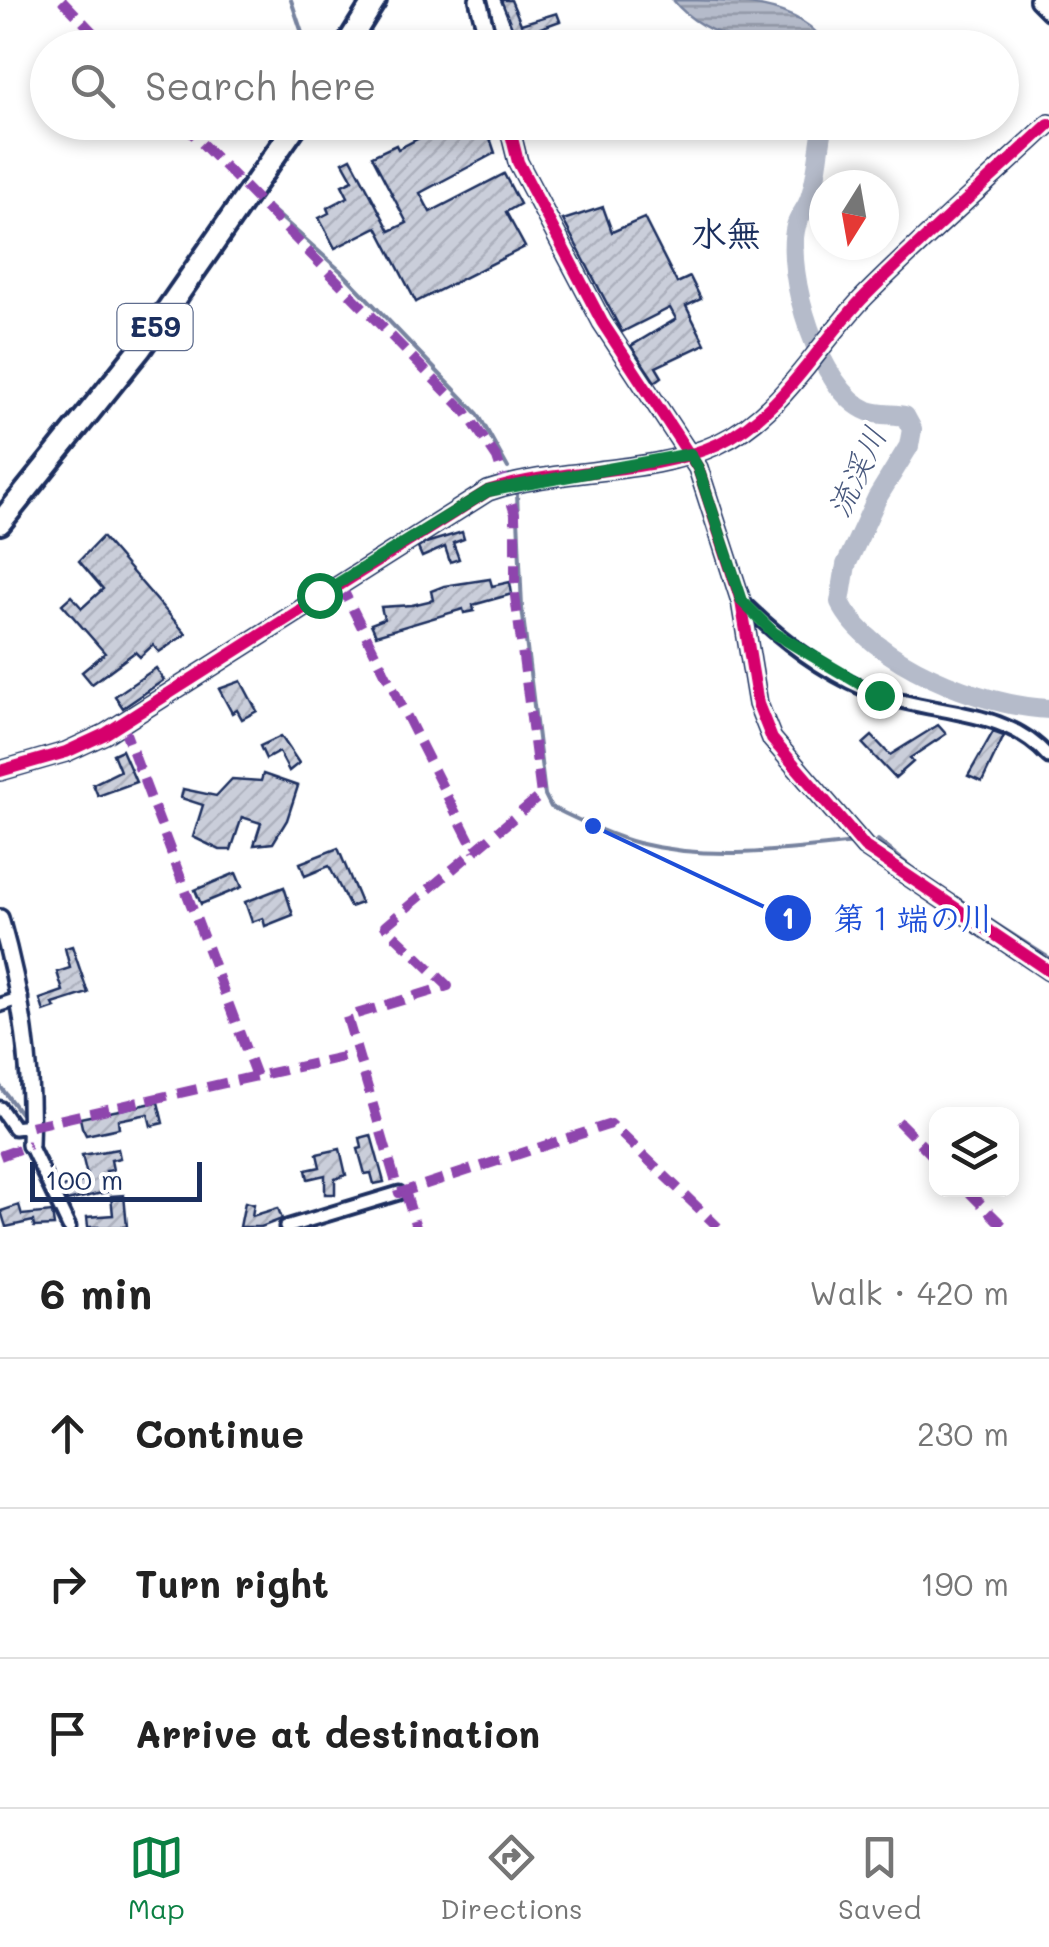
<!DOCTYPE html>
<meta charset="utf-8">
<style>
body{margin:0;font-family:Mali,"Klee One",sans-serif;background:#f6f6f6;color:#222}
.controls{position:absolute;right:30px;bottom:30px;display:grid;overflow:hidden;border-radius:20px;box-shadow:0 5px 15px #0003}
.controls button{width:90px;height:90px;display:grid;place-items:center;padding:0;border:0;border-bottom:2px solid #e0e0e0;background:#fff;color:#222;font:50px sans-serif}
.compass{position:absolute;left:809px;top:170px;width:90px;height:90px;border-radius:50%;background:#fff;box-shadow:0 5px 15px #0003;rotate:191deg}
.scale{position:absolute;left:30px;bottom:25px;width:172px;box-sizing:border-box;padding-left:10px;border:5px solid #1b2f5e;border-top:0;font-size:28px;line-height:35px;white-space:nowrap;color:#1b2f5e;-webkit-text-stroke:8px #fff;paint-order:stroke}
.stop{position:absolute;width:30px;height:30px;margin:-22px;border:8px solid #0b8043;border-radius:50%;background:#fff}
.stop.end{background:#0b8043;border-color:#fff;box-shadow:0 2px 10px #0008}
.list{margin:0;padding:0;list-style:none}
h2{display:flex;justify-content:space-between;align-items:center;height:130px;margin:0;padding:0 40px;font-size:42px}
h2 small{font-size:32px;font-weight:400;color:#767676}
.list li{display:grid;grid-template-columns:65px 1fr auto;gap:30px;align-items:center;box-sizing:border-box;height:150px;padding:0 40px;border-top:2px solid #e0e0e0}
.list b{display:block;font-size:38px;white-space:nowrap}
.list em{font-size:32px;font-style:normal;color:#767676}
.icon{flex:none;width:55px;height:55px;fill:none;stroke:currentColor;stroke-width:2;stroke-linecap:round;stroke-linejoin:round}
.map{position:relative;flex:none;width:1049px;height:1227px;overflow:hidden}
.search{position:absolute;background:#fff;box-shadow:0 5px 15px #0003;left:30px;right:30px;top:30px;height:110px;display:flex;align-items:center;gap:25px;box-sizing:border-box;padding:0 35px;border-radius:55px;color:#767676;font-size:38px}
.sheet{height:580px;background:#fff}
nav{display:flex;justify-content:space-around;align-items:center;box-sizing:border-box;height:140px;border-top:2px solid #e0e0e0;background:#fff;font-size:28px;color:#767676}
nav a{display:grid;justify-items:center;gap:5px}
nav .on{color:#0b8043}
.map>svg:first-child{display:block}
</style>
<div class="map">
<svg width="1049" height="1227" viewBox="0 0 1049 1227">
<defs>
<pattern id="water-rules" width="6" height="5" patternUnits="userSpaceOnUse" patternTransform="scale(2.5)"><rect width="6" height="5" fill="#b5bbca"/><path d="M0 2.5h6" fill="none" stroke="#9298a7"/></pattern>
<pattern id="building-hatch" width="6" height="6" patternUnits="userSpaceOnUse" patternTransform="scale(2.5)"><rect width="6" height="6" fill="#caceda"/><path d="M-1 1l2-2M0 6l6-6M5 7l2-2" fill="none" stroke="#adb1be"/></pattern>
</defs>
<rect width="100%" height="100%" fill="#fff"/>
<filter id="ink" filterUnits="userSpaceOnUse"><feTurbulence type="fractalNoise" baseFrequency=".01" numOctaves="2"/><feDisplacementMap in="SourceGraphic" scale="20" xChannelSelector="R" yChannelSelector="G"/><feConvolveMatrix kernelMatrix="1 2 1 2 8 2 1 2 1" color-interpolation-filters="sRGB"/></filter>
<g filter="url(#ink)">
<path fill="url(#water-rules)" stroke="#77839f" stroke-width="2.5" d="M673,0C724,0 802,0 827,47C773,48 709,45 673,0Z"/>
<g fill="none" stroke-linecap="round" stroke-linejoin="round">
<g stroke="#77839f" stroke-width="4">
<path d="M291,0L302,33"/>
<path d="M268,206L343,273L478,414L508,468"/>
<path d="M517,494L522,608L545,795L551,807C579,820 608,835 638,843C710,861 781,851 855,843"/>
<path d="M878,840L923,877"/>
<path d="M935,885L1049,958"/>
<path d="M0,1086L20,1113"/>
</g>
<path stroke="#b5bbca" stroke-width="20" d="M824,122C819,147 818,175 810,198C807,208 799,216 796,226C784,273 819,391 868,411C877,415 894,414 905,416L912,429L909,446L877,498L846,565L840,602C869,662 984,707 1049,709"/>
</g>
<g fill="url(#building-hatch)" stroke="#1b2f5e" stroke-width="2.5">
<path d="M501,0H511L521,24L557,13L560,21L516,37Z"/>
<path d="M450,122H497L487,129L495,153L420,193L430,212L504,174L520,204L506,212L525,247L416,302L377,227L335,248L319,218L329,213L327,208L348,197L342,185L353,180L343,162L351,158L390,231L407,223L372,156L396,145L398,149Z"/>
<path d="M603,207L612,232L644,218L677,283L690,277L701,299L686,306L705,344L656,367L662,377L655,382L631,346L676,319L670,308L622,332L563,220Z"/>
<path d="M462,532L464,539L453,543L459,559L450,562L445,547L422,557L418,548L426,543Z"/>
<path d="M102,537L186,634L159,652L153,645L140,657L135,652L92,684L82,672L105,653L62,604L71,596L82,608L103,589L79,561Z"/>
<path d="M490,579L492,586L510,582L512,594L473,605L474,611L464,613L463,609L376,635L371,624L384,619L381,607L412,605L433,600L431,591L444,586Z"/>
<path d="M156,668L164,680L123,708L115,696Z"/>
<path d="M241,681L257,711L242,719L237,710L232,713L219,689Z"/>
<path d="M938,725L946,734L910,758L913,762L895,778L863,744L872,736L890,755Z"/>
<path d="M993,732L1004,736L982,782L968,776Z"/>
<path d="M281,736L299,763L289,771L279,752L266,759L260,746Z"/>
<path d="M122,750L136,782L98,796L93,784L120,771L113,754Z"/>
<path d="M263,774L298,786L287,820L273,843L254,845L261,823L242,817L231,850H220L193,837L203,805L181,798L183,789L216,796L232,779L261,781Z"/>
<path d="M338,848L361,903L350,907L329,866L305,876L300,863Z"/>
<path d="M236,873L242,887L201,904L195,890Z"/>
<path d="M284,887L293,915L265,926L263,918L252,922L245,902Z"/>
<path d="M72,946L88,993L53,1004L55,1008L44,1012L40,999L63,991L57,972L70,968L65,948Z"/>
<path d="M158,1102L163,1123L151,1126L148,1114L118,1120L119,1128L86,1135L82,1127L80,1118Z"/>
<path d="M371,1135L384,1182L374,1184L371,1173L365,1174L358,1149L362,1148L360,1138Z"/>
<path d="M118,1149L120,1158L111,1160L113,1170L106,1171L111,1191L67,1201L62,1187L88,1180L82,1155Z"/>
<path d="M340,1149L346,1175L335,1179V1194H325V1175L308,1179L306,1170L320,1167L317,1154Z"/>
<path d="M124,1195L127,1227H88L87,1217L113,1215L111,1196Z"/>
<path d="M245,1202L254,1204L252,1216L278,1208L282,1219L261,1227H240Z"/>
<path d="M19,1205L22,1215L52,1212L54,1226L34,1227L33,1221L6,1227L1,1211Z"/>
</g>
<g fill="none" stroke-linecap="round" stroke-linejoin="round">
<defs>
<g id="street">
<path d="M741,601C780,639 828,677 880,695C937,715 1006,708 1049,757"/>
<path d="M0,1005L21,998"/>
<path d="M0,1108L14,1128L31,1126"/>
<path d="M30,1145L69,1227"/>
<path d="M286,1227L399,1193"/>
</g>
<g id="secondary">
<path d="M478,0L490,48"/>
<path d="M1038,0L1049,11"/>
<path d="M508,122L518,162L602,322L698,468L741,601L758,704L772,739L865,847L1049,971"/>
<path d="M0,771L66,752L105,734L488,491C562,466 646,477 718,444C784,413 816,345 866,295C925,236 988,181 1049,124"/>
<path d="M0,918C21,993 33,1066 30,1145"/>
</g>
<g id="highway">
<path d="M345,48L375,0"/>
<path d="M0,523L140,349L298,122"/>
</g>
</defs>
<use href="#street" stroke="#1b2f5e" stroke-width="19"/>
<use href="#secondary" stroke="#1b2f5e" stroke-width="22"/>
<use href="#highway" stroke="#1b2f5e" stroke-width="28"/>
<use href="#street" stroke="#fff" stroke-width="11"/>
<use href="#secondary" stroke="#fff" stroke-width="15"/>
<use href="#highway" stroke="#fff" stroke-width="20"/>
<g stroke="#8e44ad" stroke-width="10" stroke-dasharray="20 10" stroke-linecap="butt">
<path d="M62,0L108,48"/>
<path d="M181,122L465,411L497,458L515,514V596L541,795L385,926L448,986L347,1017L399,1193L611,1124L718,1227"/>
<path d="M339,582L475,851"/>
<path d="M122,723L256,1076"/>
<path d="M898,1121L936,1159"/>
<path d="M31,1126L356,1054"/>
<path d="M0,1156L30,1145"/>
<path d="M967,1190L1004,1227"/>
<path d="M405,1191L416,1227"/>
</g>
<defs>
<g id="cycleway">
<path d="M508,122L518,162L602,322L698,468L741,601L758,704L772,739L865,847L1049,971"/>
<path d="M0,771L66,752L105,734L488,491C562,466 646,477 718,444C784,413 816,345 866,295C925,236 988,181 1049,124"/>
</g>
</defs>
<use href="#cycleway" stroke="#fff" stroke-width="19"/>
<use href="#cycleway" stroke="#d6006c" stroke-width="12"/>
</g>
</g>
<g fill="none" stroke-linecap="round" stroke-linejoin="round" filter="url(#ink)">
<path stroke="#0b8043" stroke-width="12" d="M319,595L488,491L690,454L698,468L742,601L774,633L879,695"/>
</g>
<g text-anchor="middle" stroke-width="8" stroke-linejoin="round" paint-order="stroke">
<rect fill="#fff" stroke="#5f6d8e" stroke-width="2.5" x="117.5" y="304" width="75" height="46" rx="8"/>
<g font-size="28" font-weight="bold" fill="#1b2f5e">
<text x="155" y="337">E59</text>
</g>
<g font-size="32" font-style="italic" fill="#49597e" stroke="#fff">
<text transform="translate(857 472) rotate(-65)" y="11">流渓川</text>
</g>
<g font-size="35" font-weight="bold" fill="#1b2f5e" stroke="#fff">
<text x="726" y="246">水無</text>
</g>
</g>
<path fill="none" stroke="#1d4ed8" stroke-width="4" d="M593 826L788 918"/>
<g fill="#1d4ed8" stroke="#fff" stroke-width="4">
<circle cx="593" cy="826" r="10"/>
<circle cx="788" cy="918" r="25"/>
</g>
<g font-size="30" text-anchor="middle" font-weight="bold" fill="#fff">
<text x="788" y="929">1</text>
</g>
<g font-size="32" text-anchor="middle" font-weight="bold" fill="#1d4ed8" stroke="#fff" stroke-width="8" stroke-linejoin="round" paint-order="stroke">
<text x="913" y="930">第１端の川</text>
</g>
</svg>
<div class="controls">
<button><svg class="icon" aria-label="layers" viewBox="0 0 24 24"><path d="M12 4l9 5-9 5-9-5zM3 14l9 5 9-5"/></svg></button>
</div>
<svg class="compass" viewBox="-18 -18 36 36"><path d="M0-13l5 13h-10z" fill="#e53935"/><path d="M0 13l5-13h-10z" fill="#767676"/></svg>
<div class="scale">100 m</div>
<div class="stop" style="left:319px;top:595px"></div>
<div class="stop end" style="left:879px;top:695px"></div>
<div class="search"><svg class="icon" aria-label="search" viewBox="0 0 24 24"><circle cx="10" cy="10" r="6"/><path d="M15 15l6 6"/></svg>Search here</div>
</div>
<section class="sheet">
<h2>6 min<small>Walk · 420 m</small></h2>
<ul class="list">
<li><svg class="icon" aria-label="ahead" viewBox="0 0 24 24"><path d="M12 20V5M6 11l6-6 6 6"/></svg><div><b>Continue</b></div><em>230 m</em></li>
<li><svg class="icon" aria-label="right" viewBox="0 0 24 24"><path d="M7 20v-9h11M14 6l5 5-5 5"/></svg><div><b>Turn right</b></div><em>190 m</em></li>
<li><svg class="icon" aria-label="arrive" viewBox="0 0 24 24"><path d="M6 21V4h12l-3 4 3 4H6"/></svg><div><b>Arrive at destination</b></div></li>
</ul>
</section>
<nav>
<a class="on"><svg class="icon" aria-label="map" viewBox="0 0 24 24"><path d="M3 6l6-2 6 2 6-2v14l-6 2-6-2-6 2zM9 4v14M15 6v14"/></svg>Map</a>
<a><svg class="icon" aria-label="directions" viewBox="0 0 24 24"><path d="M12 3l9 9-9 9-9-9zM9 14v-3h6M13 9l2 2-2 2"/></svg>Directions</a>
<a><svg class="icon" aria-label="saved" viewBox="0 0 24 24"><path d="M7 4h10v16l-5-4-5 4z"/></svg>Saved</a>
</nav>
